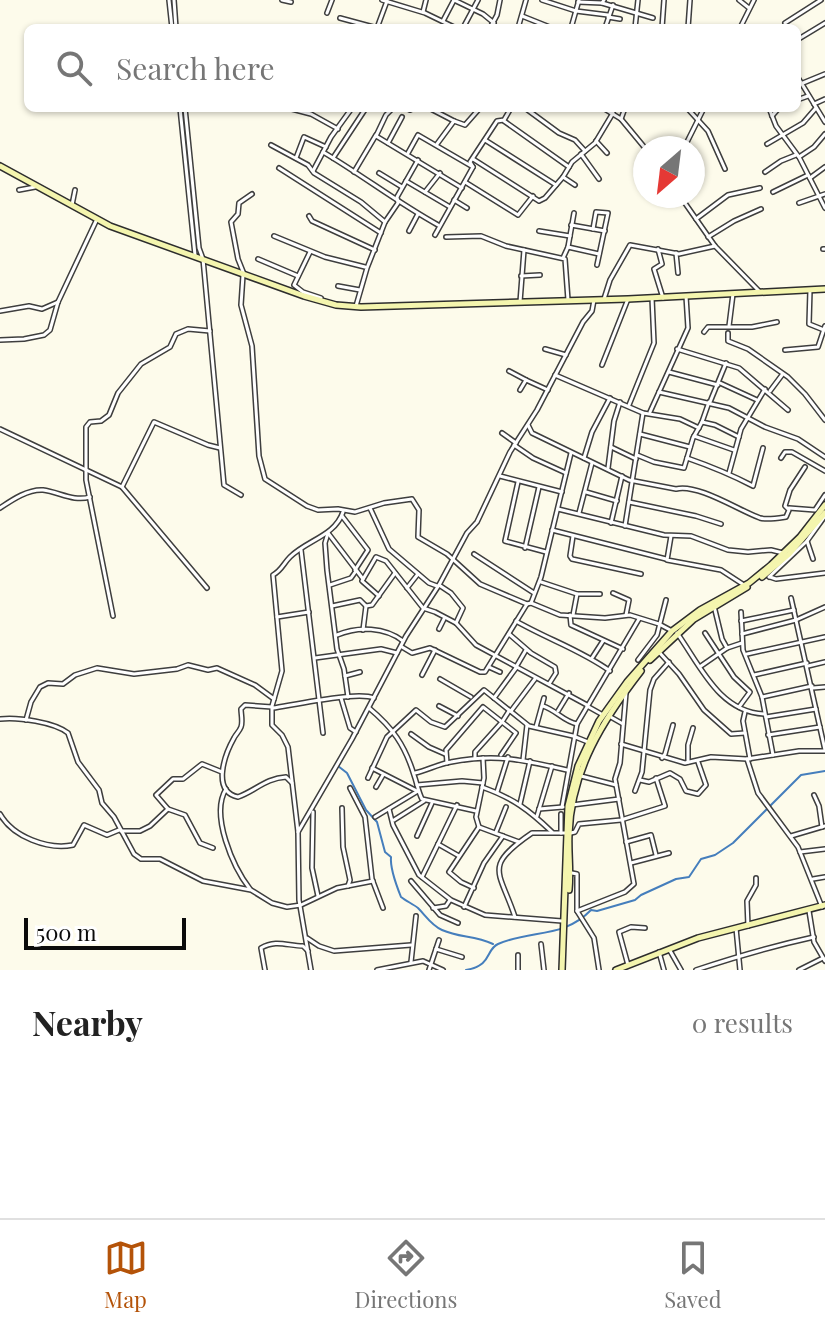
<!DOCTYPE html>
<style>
body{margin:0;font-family:"Playfair Display",serif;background:#f2f2f2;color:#222}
.compass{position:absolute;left:633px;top:136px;width:72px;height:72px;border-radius:50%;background:#fff;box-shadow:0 2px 6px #0004;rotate:208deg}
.scale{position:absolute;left:24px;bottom:20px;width:162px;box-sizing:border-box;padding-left:8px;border:4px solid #0b0b0b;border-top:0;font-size:22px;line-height:28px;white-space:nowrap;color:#0b0b0b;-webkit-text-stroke:6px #fff;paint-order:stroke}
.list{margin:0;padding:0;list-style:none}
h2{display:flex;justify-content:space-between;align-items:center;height:104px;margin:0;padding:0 32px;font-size:34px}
h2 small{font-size:26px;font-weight:400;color:#767676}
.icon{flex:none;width:44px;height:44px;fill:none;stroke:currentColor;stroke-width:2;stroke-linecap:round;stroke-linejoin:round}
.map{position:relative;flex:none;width:825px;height:970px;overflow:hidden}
.search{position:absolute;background:#fff;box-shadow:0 2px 6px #0004;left:24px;right:24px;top:24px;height:88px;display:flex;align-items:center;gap:20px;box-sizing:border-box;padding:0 28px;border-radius:12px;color:#767676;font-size:30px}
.sheet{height:248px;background:#fff}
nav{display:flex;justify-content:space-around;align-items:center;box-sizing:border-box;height:112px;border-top:2px solid #e0e0e0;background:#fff;font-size:22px;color:#767676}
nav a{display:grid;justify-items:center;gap:4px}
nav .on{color:#b45309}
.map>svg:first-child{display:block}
</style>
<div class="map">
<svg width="825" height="970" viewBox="0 0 825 970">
<rect width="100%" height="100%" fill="#fdfbeb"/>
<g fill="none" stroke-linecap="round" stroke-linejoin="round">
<g stroke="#457ebc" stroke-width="2">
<path d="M338,766L347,773L366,810L377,822L385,852L391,857C390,867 397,887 401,897C406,901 413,904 418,908C426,916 431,925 442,930C460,938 474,935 493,944"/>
<path d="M466,970C493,965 485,950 498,944C532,929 563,939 591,910L597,911L635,900L641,895L676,879L689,877L701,859L715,855L733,843L801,775L825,771"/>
</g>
<defs>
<g id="minor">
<path d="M169,0L172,28"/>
<path d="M174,0L176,28"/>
<path d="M282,0L291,2"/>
<path d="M382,0L425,13L456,28"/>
<path d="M454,0L483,14L494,23"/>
<path d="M542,0L576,11L608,15"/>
<path d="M739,0L749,8"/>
<path d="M578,2L602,3L604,0"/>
<path d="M602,3L653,18"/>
<path d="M423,12L426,0"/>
<path d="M327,13L332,0"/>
<path d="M522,16L552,28"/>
<path d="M608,17L620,19"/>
<path d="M340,18L377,28"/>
<path d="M443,21L454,0"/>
<path d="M785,23L821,0"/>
<path d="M377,28L387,1"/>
<path d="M463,28L478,0"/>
<path d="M490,28L497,15L500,0"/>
<path d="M518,28L526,0"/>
<path d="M571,28L579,0"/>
<path d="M605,28L613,5"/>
<path d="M635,28L638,0"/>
<path d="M662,28L664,0"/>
<path d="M688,28L690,0"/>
<path d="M740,28L754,0"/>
<path d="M797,40L825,23"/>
<path d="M797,76L825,122"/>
<path d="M803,83L825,74"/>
<path d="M797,100L808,96"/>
<path d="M814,104L825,99"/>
<path d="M180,108L195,255"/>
<path d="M185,108L199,248L203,259L224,485L241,495"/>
<path d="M288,108L311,114L338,129"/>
<path d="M393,108L386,115L376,136L462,188"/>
<path d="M406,108L410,110L414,108"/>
<path d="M429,108L454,121L437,144"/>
<path d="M525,108L559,133L575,140L585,151"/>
<path d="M603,108L621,119L645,148"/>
<path d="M687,108L708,131L725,169"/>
<path d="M769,108L776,126L799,157L825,208"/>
<path d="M772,116L779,108"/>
<path d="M621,119L625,108"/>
<path d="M454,121L465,125L480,108"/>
<path d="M504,121L569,167"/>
<path d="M485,140L556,185"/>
<path d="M596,141L607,153"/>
<path d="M388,143L402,117"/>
<path d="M767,144L803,123L816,108"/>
<path d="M271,145L308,165L314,173L361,202L385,222L367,268L356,306"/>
<path d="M684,148L704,108"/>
<path d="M323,152C362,175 398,203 438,225"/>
<path d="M408,153L418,135L473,167"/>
<path d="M581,154L599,179"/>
<path d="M799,157L814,147L825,134"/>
<path d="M296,158L304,137L326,147"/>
<path d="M333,158L366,108"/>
<path d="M473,159L539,201L545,198L563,177"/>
<path d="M279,168L381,233"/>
<path d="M313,171L331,137L352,108"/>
<path d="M354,172L376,135"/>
<path d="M765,172L781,161L796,155"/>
<path d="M379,173L402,187"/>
<path d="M810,178L825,167"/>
<path d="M406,181L450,207"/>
<path d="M465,182L518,215L533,196"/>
<path d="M575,185L563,177L572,162L595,143L613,113"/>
<path d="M19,190L35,187"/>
<path d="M425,192L440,173"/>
<path d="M773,192L808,175"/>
<path d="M680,196L715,246L759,291"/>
<path d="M454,200L467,208"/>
<path d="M799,203L825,194"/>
<path d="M72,205L75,190"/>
<path d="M309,216L312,221L375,250"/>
<path d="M696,219L728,195L760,188"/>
<path d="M385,222L398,203L397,197L418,160"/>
<path d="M571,225L605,231"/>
<path d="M593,229L596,212L608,213L597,265"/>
<path d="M409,231L418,214"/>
<path d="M539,231L570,236"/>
<path d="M435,235L473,167L470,162L497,121L504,120L511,108"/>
<path d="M274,236L325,257L365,267"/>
<path d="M446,237L481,236L506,246L565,259L568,300"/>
<path d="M708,237L734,221L761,209"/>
<path d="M568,247L599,254"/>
<path d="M658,249L662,264L654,269L663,298"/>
<path d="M823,249H825"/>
<path d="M310,252L294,285L303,292L321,298"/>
<path d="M676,253L678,273"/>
<path d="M563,258L568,247L574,213"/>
<path d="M258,259L298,276"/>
<path d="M244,274L238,259L231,222L238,214L239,203L252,194"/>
<path d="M243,275L241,305L252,346L259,456L265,479L307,506L318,510L338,509L355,512L384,503L412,499L419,510L418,537L447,554L480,584L527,604L531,603L560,615L605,618L630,615L659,624L672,631"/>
<path d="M521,276L540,275"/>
<path d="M338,286L360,290"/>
<path d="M810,290L809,324L824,330"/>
<path d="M604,299L610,280L630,245L679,254L715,246"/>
<path d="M520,302L524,250"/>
<path d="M0,311L29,306L42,309L58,302"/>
<path d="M729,326L733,294"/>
<path d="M704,332L708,327H752L777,322"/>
<path d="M728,333V341L748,349L788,377L805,394L825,420"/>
<path d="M0,340L24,339L44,335L50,330L58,302L97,219"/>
<path d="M545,349L566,355"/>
<path d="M677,349L739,368L788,410"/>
<path d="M785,350L818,347L825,326"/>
<path d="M602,365L628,299"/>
<path d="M509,371L526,380"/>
<path d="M669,372L718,385"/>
<path d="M555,375L643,413L680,419L699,428"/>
<path d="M720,383L757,400"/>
<path d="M520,390L526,380L548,390"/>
<path d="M770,391L782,375"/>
<path d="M659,392L729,408L765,427L798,439L825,457"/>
<path d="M710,402L726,363"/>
<path d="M629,405L654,343L652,298"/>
<path d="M650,412L688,328L686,296"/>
<path d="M702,422L715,425L739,437"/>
<path d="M528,425L532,433L629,480L676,489C697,483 740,511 760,518C767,520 779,518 786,517L789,510L785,506L790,490L805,467"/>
<path d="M0,429L122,487L207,588"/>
<path d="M502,433L516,443"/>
<path d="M640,434L690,447"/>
<path d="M694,436L734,450"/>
<path d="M514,445L533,458L566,473"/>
<path d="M611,447L636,459"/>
<path d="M637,455L654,462L684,468L693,438L702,422L709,402"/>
<path d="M584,458L592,432L610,398"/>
<path d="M687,458C710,466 732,475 753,486L763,448"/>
<path d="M781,458L785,452H792L825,471"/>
<path d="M608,468L614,421L620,402"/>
<path d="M729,473L741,429L765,389"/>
<path d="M500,476L562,492"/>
<path d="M518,482L505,541L546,552"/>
<path d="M122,487L154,422L208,445L220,448"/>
<path d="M586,492L617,501"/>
<path d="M629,502L696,516L721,524"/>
<path d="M0,508C12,500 28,489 43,490C59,492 74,502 90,497"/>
<path d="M370,508L389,549L429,583L437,586"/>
<path d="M789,508L815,510L825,495"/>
<path d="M558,509L664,535L691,536L728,550L748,552L771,550L783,553"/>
<path d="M579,513L592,463"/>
<path d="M342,516L368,550L355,570"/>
<path d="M611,523L622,476"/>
<path d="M625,526L643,413"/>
<path d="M552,530L666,559"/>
<path d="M328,533L325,543L327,570L337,649L344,669L348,697"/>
<path d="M328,533L363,579"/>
<path d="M573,536L570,556L572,559L641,574"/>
<path d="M671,536L667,560L721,570L744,585"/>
<path d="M807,541L813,559"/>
<path d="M525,548L539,487"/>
<path d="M301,550L323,733"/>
<path d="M474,554L534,593"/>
<path d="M769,577L807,541L825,516"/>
<path d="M770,577L776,579L825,573"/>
<path d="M541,582L577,594L573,615"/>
<path d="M330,585L351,578L356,571"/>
<path d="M439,585L451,593L463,608L456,623"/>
<path d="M407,588L418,574"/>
<path d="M613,593L629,600L626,615"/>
<path d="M577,594H600"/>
<path d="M379,596L362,581L376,557L386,561L423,608L435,612L456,623L476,645L587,705"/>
<path d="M791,598L825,750"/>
<path d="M531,603L541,577L571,453"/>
<path d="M332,606L360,600L366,606L372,605L395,573"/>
<path d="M714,606L722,639L727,648"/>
<path d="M741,612L743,650L762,697L773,755"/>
<path d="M570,615L571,625L623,649"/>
<path d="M113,616L86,480V427L90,422L101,421L109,415L118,393L141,364L170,347L176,334L188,329L210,331"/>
<path d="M277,617L309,612"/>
<path d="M516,621C547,639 581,650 610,671"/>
<path d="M741,621L794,610"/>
<path d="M439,629L444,619"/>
<path d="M363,630L366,606"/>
<path d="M677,633C700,665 719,712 764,714"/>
<path d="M705,633L734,677L750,692L739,707"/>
<path d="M509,634L531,653L555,667L556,673L549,684"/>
<path d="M742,634L796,620L825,607"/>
<path d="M337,635C358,626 385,627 403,641"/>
<path d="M402,647L412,653L430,648L480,672H485L527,604"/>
<path d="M658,651L679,674L704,710L731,734L745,733"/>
<path d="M747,654L825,637"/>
<path d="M315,658L381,649L397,653"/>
<path d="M592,658L603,641"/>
<path d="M638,660L657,635L666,600"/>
<path d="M701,666L727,648L742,643"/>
<path d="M808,666L825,662"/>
<path d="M489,667L500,672"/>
<path d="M516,667L526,650"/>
<path d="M422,675L435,650"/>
<path d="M754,675L807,663"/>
<path d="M345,676L360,672"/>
<path d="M440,679L471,697"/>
<path d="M813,688L825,687"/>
<path d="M762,697L812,686"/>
<path d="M341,698L350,728L356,732"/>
<path d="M494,698L516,668"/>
<path d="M439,706L458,716"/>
<path d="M543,706C556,710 563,721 577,724"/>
<path d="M587,706L603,715"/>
<path d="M272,707L245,705L241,709C241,714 243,722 241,727C239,732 236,734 234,738C225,754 211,791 238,797C255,791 266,778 286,777L292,783"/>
<path d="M273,708C293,705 357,691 374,698"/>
<path d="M369,708C392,727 405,745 414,775C417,783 418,791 422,799L476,811"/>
<path d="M511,711L535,679"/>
<path d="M558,711L569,693"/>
<path d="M745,712L743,721L750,759"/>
<path d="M609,716L623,724"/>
<path d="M766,717L816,709"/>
<path d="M0,719C18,717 54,722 68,733L78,762L99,790L102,803L114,817L134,854L141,859H160L203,881L251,890L272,903L287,907L301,905L337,888L373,881"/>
<path d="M26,720L31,702L40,687L48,683L63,684L75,675L97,668L134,674L177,669L188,665L208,670L217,668L255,685L274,699"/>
<path d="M536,727L544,698"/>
<path d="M411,734L429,747L445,754"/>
<path d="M768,735L820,727"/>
<path d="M621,744L685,763L711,757L747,759L799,751H825"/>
<path d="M475,758V752L502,722L509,711"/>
<path d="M662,758L665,754L673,725"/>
<path d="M747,759L758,793L798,847L822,907"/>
<path d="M523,760L527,725"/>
<path d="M688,762V745L693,728"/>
<path d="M447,763L446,750L483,707L516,733L501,755"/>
<path d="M372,768L417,791"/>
<path d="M415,773C428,770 438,764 451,762C496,753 523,760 567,770"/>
<path d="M581,776L616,785"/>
<path d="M368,778L387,737L416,710L431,722L445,727L484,690L529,726L573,736L588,742"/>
<path d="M640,780L649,782L670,773L680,779L686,791L698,794L706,785L698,762"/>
<path d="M417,785L462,781L483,783"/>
<path d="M376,787L383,775"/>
<path d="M482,787C513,798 529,810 552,832"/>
<path d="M350,788L365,817L372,879L383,908"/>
<path d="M226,789C210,815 233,867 250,889"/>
<path d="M635,791L642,772L650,690L654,679L669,662"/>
<path d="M497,792L508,757"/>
<path d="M814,795L819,806L822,827"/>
<path d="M520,804L530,761"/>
<path d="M572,805L619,799"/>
<path d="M562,807L577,724L639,619"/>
<path d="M342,808L343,847L350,880L348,886"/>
<path d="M389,809L393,825L419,875L451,900L485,915L562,921"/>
<path d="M539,809L563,807"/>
<path d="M313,812L312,868L318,896"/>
<path d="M0,814C13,837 48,850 73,845L84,825L107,835L119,830"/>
<path d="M561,814V833"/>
<path d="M537,816L552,766"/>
<path d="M375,817L418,791"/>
<path d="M394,820L424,801"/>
<path d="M479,827L476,817L484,778L483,758"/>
<path d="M479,827L519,842"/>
<path d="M121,831H140L150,826L168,809"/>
<path d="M298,832L352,739L406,636L439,585L467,533L477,522L510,452L537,410L583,322L592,311L594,300"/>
<path d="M496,832L506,807"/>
<path d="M571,833L575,832L579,824L621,820L665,806L656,778"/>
<path d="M417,836L432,803"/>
<path d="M791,836L825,826"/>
<path d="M626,842L651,835L656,855"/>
<path d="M438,844L459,856"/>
<path d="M213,848L200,843L185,815L168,809L156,795L173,779H183L202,764L222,772"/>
<path d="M800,852L825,849"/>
<path d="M631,863L669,853"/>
<path d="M572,873L577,874V911L594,938L599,970"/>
<path d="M422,877L457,805"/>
<path d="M813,879L825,877"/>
<path d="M411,881L440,915L458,923"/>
<path d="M474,888L461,882L449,872L479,827"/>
<path d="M464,907L484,863L503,836"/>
<path d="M433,908L446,906L450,900"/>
<path d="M577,911L625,892L634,884L615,779L620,763L626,693"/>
<path d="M809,911L814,942L825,961"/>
<path d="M515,917C500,871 482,867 532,833H565"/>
<path d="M748,926L747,901L756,885V878"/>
<path d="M736,928L740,970"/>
<path d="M307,938L319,946L334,951L411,945"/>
<path d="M541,944L544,970"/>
<path d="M436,949L462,957"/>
<path d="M669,949L681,970"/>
<path d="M659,952L664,970"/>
<path d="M518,955V970"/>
<path d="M411,962L416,916"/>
<path d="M628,965L619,932L631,927L645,928"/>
<path d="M265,970L261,948C276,939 288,946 303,946L308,951"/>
<path d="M311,970L299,900L298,832L288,747L282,735L272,725V706L282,671L273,575C282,570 283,564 290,557C307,540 335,536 343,512"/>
<path d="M377,970L423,961L443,970"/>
<path d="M429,970L439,940"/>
<path d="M696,970C735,957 773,946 814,937"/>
<path d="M799,970L823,958"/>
</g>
<g id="secondary">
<path d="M0,166L110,226L304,296L336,305L361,307L628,299L825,289"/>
<path d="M762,577L789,554L825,513"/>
<path d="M650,660L694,619L747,587"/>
<path d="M569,890C571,871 568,853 569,834C571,770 603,720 641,671"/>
<path d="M562,970L568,806L578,766L599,721L627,682L672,631L700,610L749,583L771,565L800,537L825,505"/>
<path d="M616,970L698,938L825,905"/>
</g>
</defs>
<use href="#minor" stroke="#3e3e3e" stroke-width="6"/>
<use href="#secondary" stroke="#2d2d2d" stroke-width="8"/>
<use href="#minor" stroke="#fff" stroke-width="3"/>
<use href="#secondary" stroke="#f4f5ae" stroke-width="5"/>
</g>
</svg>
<svg class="compass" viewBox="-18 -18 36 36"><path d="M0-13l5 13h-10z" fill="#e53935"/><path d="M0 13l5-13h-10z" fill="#767676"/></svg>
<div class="scale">500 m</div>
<div class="search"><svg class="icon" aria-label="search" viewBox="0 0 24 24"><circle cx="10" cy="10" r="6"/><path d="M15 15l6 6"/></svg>Search here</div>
</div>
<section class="sheet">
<h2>Nearby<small>0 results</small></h2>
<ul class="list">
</ul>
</section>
<nav>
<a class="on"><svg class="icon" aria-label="map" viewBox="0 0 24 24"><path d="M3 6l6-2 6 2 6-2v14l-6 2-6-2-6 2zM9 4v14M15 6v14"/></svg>Map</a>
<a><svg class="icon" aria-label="directions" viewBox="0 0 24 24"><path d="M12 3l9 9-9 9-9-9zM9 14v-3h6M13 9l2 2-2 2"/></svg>Directions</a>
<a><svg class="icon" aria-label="saved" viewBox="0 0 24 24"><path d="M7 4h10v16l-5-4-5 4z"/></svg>Saved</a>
</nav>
